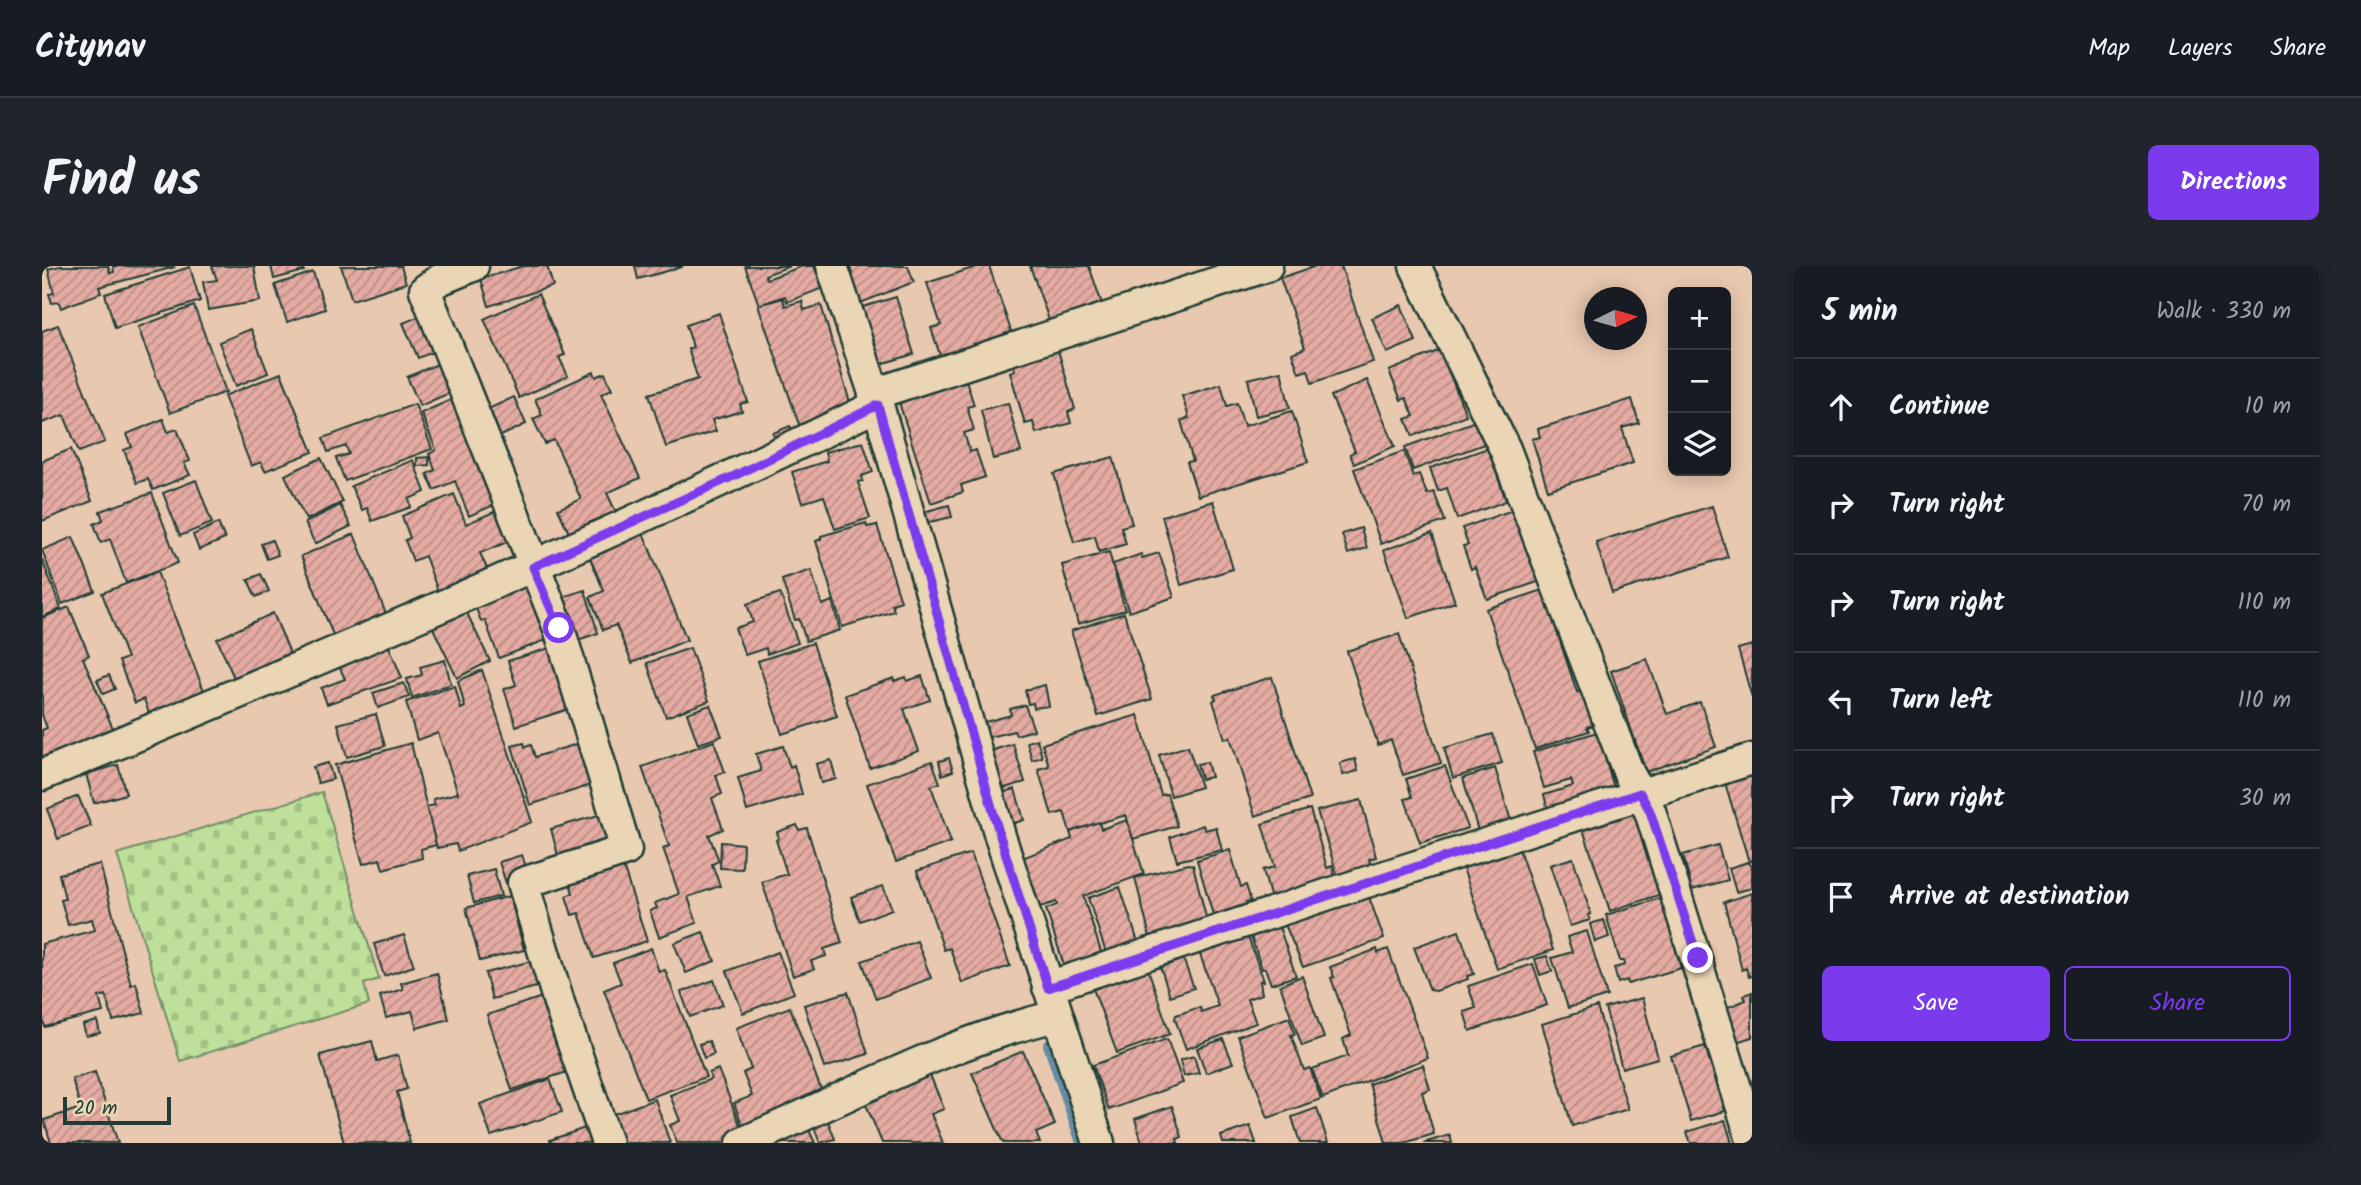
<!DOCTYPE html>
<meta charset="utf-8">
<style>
body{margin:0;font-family:Kalam,sans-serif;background:#20242c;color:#f1f3f6}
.controls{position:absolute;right:21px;top:21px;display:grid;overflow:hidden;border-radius:10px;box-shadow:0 4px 18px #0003}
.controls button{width:63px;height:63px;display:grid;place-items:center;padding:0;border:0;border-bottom:2px solid #363941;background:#171b24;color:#f1f3f6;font:35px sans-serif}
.compass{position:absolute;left:1542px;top:21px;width:63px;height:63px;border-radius:50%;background:#171b24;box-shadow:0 4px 18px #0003;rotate:85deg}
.scale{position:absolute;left:21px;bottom:18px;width:108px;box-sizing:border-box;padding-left:7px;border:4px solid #1f3d34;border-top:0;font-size:19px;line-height:24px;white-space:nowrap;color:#1f3d34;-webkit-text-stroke:5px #ead5b4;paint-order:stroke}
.stop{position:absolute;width:21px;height:21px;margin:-16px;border:5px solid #7c3aed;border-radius:50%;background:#fff}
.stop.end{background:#7c3aed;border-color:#fff;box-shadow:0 2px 7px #0008}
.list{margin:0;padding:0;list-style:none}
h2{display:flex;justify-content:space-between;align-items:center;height:91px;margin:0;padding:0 28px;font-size:30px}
h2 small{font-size:23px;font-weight:400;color:#9ea1a6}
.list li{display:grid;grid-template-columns:46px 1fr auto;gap:21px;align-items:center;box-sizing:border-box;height:98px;padding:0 28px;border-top:2px solid #363941}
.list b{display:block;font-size:26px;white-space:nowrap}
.list em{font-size:23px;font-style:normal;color:#9ea1a6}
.actions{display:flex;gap:14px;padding:21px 28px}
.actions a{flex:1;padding:16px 0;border:2px solid #7c3aed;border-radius:10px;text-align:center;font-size:24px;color:#7c3aed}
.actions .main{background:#7c3aed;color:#fff}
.icon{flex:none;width:38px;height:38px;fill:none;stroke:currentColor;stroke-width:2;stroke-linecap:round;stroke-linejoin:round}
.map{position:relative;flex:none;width:1710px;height:877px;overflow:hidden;border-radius:10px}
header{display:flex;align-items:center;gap:42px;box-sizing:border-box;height:98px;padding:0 35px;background:#171b24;border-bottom:2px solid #363941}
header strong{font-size:33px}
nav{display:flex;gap:38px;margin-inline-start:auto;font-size:24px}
.intro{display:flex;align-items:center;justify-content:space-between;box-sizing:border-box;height:168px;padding:0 42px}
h1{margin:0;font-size:49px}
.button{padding:18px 32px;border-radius:10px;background:#7c3aed;color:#fff;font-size:24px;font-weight:700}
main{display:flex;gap:42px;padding:0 42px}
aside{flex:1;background:#171b24;border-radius:10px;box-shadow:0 4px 18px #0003}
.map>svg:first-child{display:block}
</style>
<header>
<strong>Citynav</strong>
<nav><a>Map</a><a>Layers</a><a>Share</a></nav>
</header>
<div class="intro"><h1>Find us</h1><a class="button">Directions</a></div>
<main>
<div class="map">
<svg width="1710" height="877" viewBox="0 0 1710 877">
<defs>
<pattern id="cemetery-stones" width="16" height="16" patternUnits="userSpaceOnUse" patternTransform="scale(1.75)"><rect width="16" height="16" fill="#bfe09a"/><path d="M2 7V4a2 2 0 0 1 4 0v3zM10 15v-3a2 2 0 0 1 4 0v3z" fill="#a4c185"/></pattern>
<pattern id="building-hatch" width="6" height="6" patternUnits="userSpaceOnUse" patternTransform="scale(1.75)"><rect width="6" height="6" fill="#e5aba2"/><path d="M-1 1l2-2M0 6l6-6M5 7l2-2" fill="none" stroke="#b98c85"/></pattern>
</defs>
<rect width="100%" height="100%" fill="#e8c8af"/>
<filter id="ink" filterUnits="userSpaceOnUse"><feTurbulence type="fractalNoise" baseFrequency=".0143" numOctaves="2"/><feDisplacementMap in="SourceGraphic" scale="14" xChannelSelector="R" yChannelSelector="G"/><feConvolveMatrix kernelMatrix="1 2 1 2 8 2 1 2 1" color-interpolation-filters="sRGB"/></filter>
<g filter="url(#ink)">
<path fill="url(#cemetery-stones)" stroke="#6f8e67" stroke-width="2" d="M280,526L337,713L322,718L327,738L138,795L75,588Z"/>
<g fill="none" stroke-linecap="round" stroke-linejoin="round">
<path stroke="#668ca4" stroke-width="10" d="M1006,779L1039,877"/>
</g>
<g fill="url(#building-hatch)" stroke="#1f3d34" stroke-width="2">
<path d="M18,0H66L68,7L72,6L71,0L133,1L57,21L59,27L19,42L17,36L10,37L7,28L12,27L6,3Z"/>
<path d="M170,0H212L218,35L166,44L161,16L175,14Z"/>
<path d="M229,0H261L262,5L232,13Z"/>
<path d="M299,0H359L364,17L310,34Z"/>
<path d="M481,0H505L511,20L447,40L439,13Z"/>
<path d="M593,0H640V1L596,13Z"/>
<path d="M703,0H748L723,9L725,13L761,0H772L781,22L745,36L743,30L717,39Z"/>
<path d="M801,0H866L872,16L816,38Z"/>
<path d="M937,0H947L970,68L899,92L889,62L899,59L885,17Z"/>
<path d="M988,0H1047L1060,38L1008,57Z"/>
<path d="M1274,0H1299L1331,96L1270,117L1266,104L1257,107L1250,87L1263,82L1238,12Z"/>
<path d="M148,1L158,35L73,62L63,28Z"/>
<path d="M271,6L283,43L245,56L233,19Z"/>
<path d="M496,28L523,89L517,91L526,110L477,132L442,53Z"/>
<path d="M854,31L872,88L829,101L811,44Z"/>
<path d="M741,32L743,40L760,35L762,44L779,39L809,140L760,167L716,39Z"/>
<path d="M1359,39L1374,75L1345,87L1330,52Z"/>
<path d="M152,40L184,126L128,147L96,61Z"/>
<path d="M388,46L403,81L376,92L361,57Z"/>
<path d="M677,47L706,136L698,138L700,145L670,154L674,165L624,181L607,128L656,113L646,83L651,81L644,59Z"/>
<path d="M16,59L63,176L37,186L22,149L0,157V65Z"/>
<path d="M209,63L226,107L194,120L177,76Z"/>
<path d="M1014,77L1033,143L1026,146L1029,157L994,167L991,156L983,158L968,106L973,104L969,90Z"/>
<path d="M1398,84L1424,149L1371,170L1364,153L1372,150L1364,132L1359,134L1347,105Z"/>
<path d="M400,96L412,125L378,140L365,111Z"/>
<path d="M1239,105L1248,142L1214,150L1206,113Z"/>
<path d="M552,106L554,111L563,107L570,123L559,128L598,212L565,227L578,255L531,276L516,243L539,233L512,174L503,178L491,153L500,149L493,133Z"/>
<path d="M239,107L271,186L223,205L219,196L209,200L182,130Z"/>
<path d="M922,108L932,139L925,141L932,164L922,167L928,186L934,184L943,211L919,219L921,226L889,237L855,130Z"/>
<path d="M1325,114L1353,180L1312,198L1308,188L1313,185L1289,130Z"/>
<path d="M1179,118L1185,140L1195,137L1202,160L1250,145L1266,196L1156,230L1145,196L1151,195L1139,155L1147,152L1140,130Z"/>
<path d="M472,131L484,158L455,172L442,145Z"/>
<path d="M413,132L461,235L427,250L413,215L392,224L385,208L393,204L387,188L394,184L379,147Z"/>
<path d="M1590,133L1597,157L1580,162L1591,197L1506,224L1490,173L1498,171L1496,163Z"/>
<path d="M966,137L979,186L951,193L939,144Z"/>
<path d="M373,138L390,183L303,215L294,192L307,188L304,180L286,186L281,172Z"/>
<path d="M121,153L126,166L135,163L148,195L142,197L148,209L111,224L106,213L95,217L82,184L90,181L85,168Z"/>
<path d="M1436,154L1445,177L1371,204L1363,181Z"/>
<path d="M748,160L753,171L735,179L731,167Z"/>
<path d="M821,176L831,206L820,210L821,215L816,216L828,252L793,263L782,230L760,237L750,206L785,195L783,186Z"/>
<path d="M1446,182L1464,235L1415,253L1405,222L1396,225L1388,202Z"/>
<path d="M29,183L50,235L0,255V195Z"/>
<path d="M1362,185L1371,210L1377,208L1385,228L1392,226L1403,255L1339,278L1312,203Z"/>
<path d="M387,191V199L375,200V192Z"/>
<path d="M1071,191L1090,258L1079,261L1084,278L1057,286L1053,270L1032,276L1012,208Z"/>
<path d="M279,192L301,236L264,254L243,209Z"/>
<path d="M371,194L383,226L367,233L369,241L330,255L325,242L320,244L309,220Z"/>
<path d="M154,214L170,257L138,270L121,227Z"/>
<path d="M110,227L136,297L84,317L68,273L59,277L52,258L61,254L58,245Z"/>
<path d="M412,228L424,258L461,242L473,273L438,287L447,307L397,328L383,290L371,295L363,274L368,272L360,250Z"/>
<path d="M1171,235L1191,303L1139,319L1120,250Z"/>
<path d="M298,239L309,260L273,278L263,257Z"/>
<path d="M907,239L910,251L883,257L881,246Z"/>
<path d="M1670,240L1686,291L1570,327L1554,276Z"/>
<path d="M1473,243L1499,315L1445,333L1433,301L1429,303L1421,280L1426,279L1420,262Z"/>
<path d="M176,257L183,273L157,284L151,269Z"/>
<path d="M824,257L825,261L835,259L859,335L850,338L852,345L800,361L774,275L779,273V270Z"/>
<path d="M599,262L645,374L590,397L574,359L561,364L548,331L562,325L545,285Z"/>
<path d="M1319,262L1325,282L1306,288L1300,268Z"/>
<path d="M1390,267L1413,336L1366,352L1342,284Z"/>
<path d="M312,268L346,353L293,374L259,290Z"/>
<path d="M31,271L53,325L20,338L0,284Z"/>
<path d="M230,274L236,289L225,293L219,278Z"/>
<path d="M1067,286L1083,344L1036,358L1020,299Z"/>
<path d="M1117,287L1132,331L1087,346L1071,298L1099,288L1100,292Z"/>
<path d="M0,293L19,343L0,351Z"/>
<path d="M769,304L780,339L790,335L798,364L764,375L757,353L753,354L740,314Z"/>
<path d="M115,306L166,435L110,456L102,433L93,437L77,395L85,392L60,327Z"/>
<path d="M219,308L227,325L214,331L206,314Z"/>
<path d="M488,308L512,371L457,392L443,354L439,355L429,330Z"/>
<path d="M543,324L556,367L530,376L517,332Z"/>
<path d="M1501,324L1535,426L1540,425L1552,459L1545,461L1547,465L1493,483L1444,343Z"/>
<path d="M738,327L756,377L725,388L724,382L703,389L693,362L711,356L705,338Z"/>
<path d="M27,341L47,389L41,392L72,465L0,496V464L5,462L0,449V352Z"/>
<path d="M422,341L448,395L415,412L389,358Z"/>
<path d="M231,347L248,387L192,412L175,373Z"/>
<path d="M1082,347L1110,433L1056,450L1029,365Z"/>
<path d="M1357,368L1399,497L1361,509L1349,474L1336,479L1305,385Z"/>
<path d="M771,377L795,450L740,468L716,395Z"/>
<path d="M346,378L360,412L285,438L279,422L303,413L296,398Z"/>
<path d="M1710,379V432L1696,383Z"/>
<path d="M514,380L533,441L474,460L462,423L474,419L466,395Z"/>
<path d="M648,382L667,435L624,451L605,397Z"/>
<path d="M1605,393L1625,448L1658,436L1674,481L1604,506L1569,405Z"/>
<path d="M403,394L409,418L370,432L365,413L380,409L378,401Z"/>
<path d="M440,404L490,556L416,585L414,578L395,582L384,541L393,539L391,533L416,527L396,467L375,474L364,436L413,420L419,443L423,441L416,415Z"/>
<path d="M67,409L73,423L61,428L55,414Z"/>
<path d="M880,410L888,434L862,443L877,485L828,502L803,429L852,412V415L864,411L865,415Z"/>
<path d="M1230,411L1268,533L1213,550L1188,471L1183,473L1171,435L1174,433L1172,429Z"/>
<path d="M362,417L367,431L336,442L331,427Z"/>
<path d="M1003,419L1007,440L992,442L991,437L986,438L983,424Z"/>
<path d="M668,439L680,470L656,478L645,447Z"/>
<path d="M983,439L992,464L974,469L972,465L947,471L943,456L969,449L968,443Z"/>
<path d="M334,448L343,480L305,491L296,458Z"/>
<path d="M1096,449L1119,529L1125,528L1135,560L1091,573L1084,549L1028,566L1022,546L1010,549L996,503L1007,500L1000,478Z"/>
<path d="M1555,466L1574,528L1507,548L1502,529L1531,520L1529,514L1502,522L1491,486Z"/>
<path d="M1451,468L1460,497L1411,512L1402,482Z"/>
<path d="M995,473L1000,491L990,494L985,476Z"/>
<path d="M672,475L683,506L674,509L680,528L670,532L681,563L667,569L677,595L670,598L678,620L646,631L655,657L617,671L608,645L615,642L613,637L637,628L621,582L627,580L600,501Z"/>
<path d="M369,477L394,579L379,583L380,592L341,603L338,593L321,598L293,499Z"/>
<path d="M482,477L483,481L489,479L493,491L538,477L552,518L488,539L470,480Z"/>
<path d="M971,478L983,516L949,526L938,488Z"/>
<path d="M741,480L748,501L752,499L760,528L705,545L696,512L719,505L714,488Z"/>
<path d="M1146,480L1159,521L1129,530L1117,489Z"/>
<path d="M907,492L911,505L900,509L897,495Z"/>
<path d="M1313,493L1316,505L1301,509L1298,497Z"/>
<path d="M789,494L794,513L779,517L774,498Z"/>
<path d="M890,495L898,517L889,520L909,576L854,596L825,518Z"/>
<path d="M1165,496L1169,511L1159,513L1155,498Z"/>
<path d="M286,497L291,513L276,517L271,501Z"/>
<path d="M1710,498V595L1707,596L1680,507Z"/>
<path d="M76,499L84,528L52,537L44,508Z"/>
<path d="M1403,500L1426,562L1378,577L1363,533L1370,531L1364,513Z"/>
<path d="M1453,502L1469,555L1436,565L1421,512Z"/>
<path d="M973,523L982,554L963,560L955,528Z"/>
<path d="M36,530L49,560L16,573L5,543Z"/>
<path d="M1319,534L1334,591L1327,593L1330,605L1297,614L1275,545Z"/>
<path d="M1268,543L1285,602L1290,600L1295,618L1230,637L1221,604L1233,601L1220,558Z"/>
<path d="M1595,544L1623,627L1568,645L1541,563Z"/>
<path d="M560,548L570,582L518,597L509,563Z"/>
<path d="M1085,554L1102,608L1041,630L1062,695L1025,709L1004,643L1015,639L1014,636L995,642L980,592L1030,573L1028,566L1057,556L1059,563Z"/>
<path d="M755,559L757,564L765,562L800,677L782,683L784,690L769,695L772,703L751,710L720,616L745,608L734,574L737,572L735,566Z"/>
<path d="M1161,559L1163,564L1174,561L1180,584L1135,595L1128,571Z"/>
<path d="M679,576L701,578L700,603L678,602Z"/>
<path d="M1475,577L1511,684L1455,703L1419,596Z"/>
<path d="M1676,579L1686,614L1650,624L1641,589Z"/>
<path d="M1188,584L1199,621L1204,619L1209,635L1204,636L1208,649L1174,659L1155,594Z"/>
<path d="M929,587L968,700L920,717L908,682L902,684L875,605Z"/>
<path d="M480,589L487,610L464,617L457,596Z"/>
<path d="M1531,592L1549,648L1546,649L1548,654L1528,660L1508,599Z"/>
<path d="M1706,596L1710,600V622L1694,626L1687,602Z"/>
<path d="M580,597L605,675L552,692L537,647L530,649L524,630L531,627L527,614Z"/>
<path d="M58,598L89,719L94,717L102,747L71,755L64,729L57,731L61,746L3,761L0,750V678L53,664L50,653L26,659L19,634L23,633L17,608Z"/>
<path d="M1146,598L1151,599L1165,655L1109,675L1093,612Z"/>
<path d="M452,603L459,630L432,637L425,610Z"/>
<path d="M841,620L850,643L818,655L809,631Z"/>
<path d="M1078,621L1099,685L1067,696L1046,632Z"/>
<path d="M1710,627V710L1707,711L1704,702L1700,704L1682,636Z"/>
<path d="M1326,628L1342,673L1261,701L1239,649Z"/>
<path d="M468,630L482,684L438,695L424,642Z"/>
<path d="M1619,632L1639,702L1586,718L1585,714L1576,717L1572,702L1583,699L1582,695H1578L1564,649Z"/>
<path d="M1233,649L1254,710L1229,718L1223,702L1220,703L1205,659Z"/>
<path d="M1562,654L1567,671L1553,676L1548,658Z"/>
<path d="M1202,660L1222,715H1218L1220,728L1205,733L1214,757L1144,783L1133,753L1134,749L1158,741L1159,746L1176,740L1154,677Z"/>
<path d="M1417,665L1432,708L1425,710L1426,713L1394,725L1388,724L1372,681Z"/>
<path d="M1545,665L1565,730L1526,742L1510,692L1530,686L1525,671Z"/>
<path d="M661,666L673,695L644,707L632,677Z"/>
<path d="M362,669L372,700L342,710L332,678Z"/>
<path d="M875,675L889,712L834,733L820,695Z"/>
<path d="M609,682L617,706L623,704L664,811L604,833L562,724L579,717L571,697Z"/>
<path d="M1335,683L1336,687L1346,683L1386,792L1281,832L1270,803L1306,790L1301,773L1309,769L1289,712L1292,711L1288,701Z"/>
<path d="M736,686L752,727L701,747L685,705Z"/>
<path d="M1140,690L1152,722L1128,730L1117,697Z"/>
<path d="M1505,690L1510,705L1498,709L1493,693Z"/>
<path d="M490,695L498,720L450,733L443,707Z"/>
<path d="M1491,698L1505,739L1428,765L1422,746L1434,742L1426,720Z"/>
<path d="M1105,700L1128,768L1075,787L1050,720Z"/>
<path d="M395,707L407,753L375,762L370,745L344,752L338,730L361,723L359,717Z"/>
<path d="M1260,710L1282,772L1260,780L1238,719Z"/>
<path d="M672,714L681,739L648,751L639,726Z"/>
<path d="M806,726L826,788L782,802L762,739Z"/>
<path d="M1710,726V771L1694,776L1684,742L1704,734L1702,729Z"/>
<path d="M503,730L528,805L470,824L445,749Z"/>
<path d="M1600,732L1616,792L1580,802L1563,742Z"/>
<path d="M748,741L781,829L703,866L692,837L710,830L701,807L709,803L694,762Z"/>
<path d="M1555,741L1586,843L1530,860L1500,758Z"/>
<path d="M1247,751L1253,768L1249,769L1262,804L1268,802L1279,833L1226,852L1196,770Z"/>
<path d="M55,755L58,767L44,770L41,759Z"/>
<path d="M1125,773L1141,817L1067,844L1051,799Z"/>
<path d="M1181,773L1191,797L1164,807L1155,782Z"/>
<path d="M330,775L335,795L356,789L365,823L355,826L368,877H302L278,789Z"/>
<path d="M667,775L672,788L662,792L657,778Z"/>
<path d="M1663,780L1683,845L1649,855L1629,790Z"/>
<path d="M981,785L1013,859L994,867L998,877H961L930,807Z"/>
<path d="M1152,790L1157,807L1142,810L1138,794Z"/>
<path d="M1381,799L1388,823L1380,826L1392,868L1362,877H1344L1327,818Z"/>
<path d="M676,803L703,872L690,877H635L628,859L638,855L628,829L669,813L667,807Z"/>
<path d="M53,806L76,877H9L2,854L39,842L30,813Z"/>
<path d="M888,809L902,843L889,848L901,877H840L823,836Z"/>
<path d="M508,813L520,846L449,870L438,838Z"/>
<path d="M613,833L628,877H575L566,850Z"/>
<path d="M1130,840L1140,871L1135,873L1136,877H1100L1093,853Z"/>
<path d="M1275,842L1286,877H1258L1250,851Z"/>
<path d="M1683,854L1690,877H1649L1645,866Z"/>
<path d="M786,855L793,873L778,877L772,861Z"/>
<path d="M552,859L558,877H509L508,874Z"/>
<path d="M1208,860L1214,877H1181L1179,870Z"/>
<path d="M766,862L773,877H731Z"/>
<path d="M1408,869L1410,877H1381Z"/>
</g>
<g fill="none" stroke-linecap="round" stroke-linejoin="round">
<defs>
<g id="minor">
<path d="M431,0L397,14L383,24L517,362L584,584L481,617L518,740L565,877"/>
<path d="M790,0L836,139L958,570L1057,877"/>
<path d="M1373,0L1463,183L1587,508L1608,545L1710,874"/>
<path d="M832,128L1225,0"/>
<path d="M0,509C282,392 563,274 836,139"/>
<path d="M1006,721L1287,628L1710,493"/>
<path d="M700,877C803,833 905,775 1015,750"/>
</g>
</defs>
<use href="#minor" stroke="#1f3d34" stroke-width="35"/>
<use href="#minor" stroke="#ead5b4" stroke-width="30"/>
</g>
</g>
<g fill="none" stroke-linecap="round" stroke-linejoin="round" filter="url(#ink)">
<path stroke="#7c3aed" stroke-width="9" d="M517,362L491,301L692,210L836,139L958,570L1006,722L1598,527L1608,545L1656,692"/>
</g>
</svg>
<div class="controls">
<button>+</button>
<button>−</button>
<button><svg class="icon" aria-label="layers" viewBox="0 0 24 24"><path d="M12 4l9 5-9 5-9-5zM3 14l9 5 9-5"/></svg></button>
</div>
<svg class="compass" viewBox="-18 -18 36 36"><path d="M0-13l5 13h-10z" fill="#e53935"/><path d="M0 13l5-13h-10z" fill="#9ea1a6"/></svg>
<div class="scale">20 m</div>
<div class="stop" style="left:517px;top:362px"></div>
<div class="stop end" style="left:1656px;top:692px"></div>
</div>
<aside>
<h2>5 min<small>Walk · 330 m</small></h2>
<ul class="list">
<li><svg class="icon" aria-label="ahead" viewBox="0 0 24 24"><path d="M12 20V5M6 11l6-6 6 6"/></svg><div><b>Continue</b></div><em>10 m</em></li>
<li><svg class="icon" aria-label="right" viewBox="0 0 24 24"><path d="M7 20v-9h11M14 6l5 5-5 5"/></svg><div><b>Turn right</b></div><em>70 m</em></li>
<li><svg class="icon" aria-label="right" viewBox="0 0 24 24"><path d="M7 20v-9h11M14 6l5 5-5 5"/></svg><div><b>Turn right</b></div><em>110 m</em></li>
<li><svg class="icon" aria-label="left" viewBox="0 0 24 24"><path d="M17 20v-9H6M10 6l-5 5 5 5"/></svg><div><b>Turn left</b></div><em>110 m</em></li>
<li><svg class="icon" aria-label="right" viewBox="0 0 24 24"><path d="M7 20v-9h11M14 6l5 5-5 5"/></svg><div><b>Turn right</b></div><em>30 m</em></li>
<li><svg class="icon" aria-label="arrive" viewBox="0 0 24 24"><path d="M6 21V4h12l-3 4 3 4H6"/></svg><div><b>Arrive at destination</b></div></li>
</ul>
<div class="actions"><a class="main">Save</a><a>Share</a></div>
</aside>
</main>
